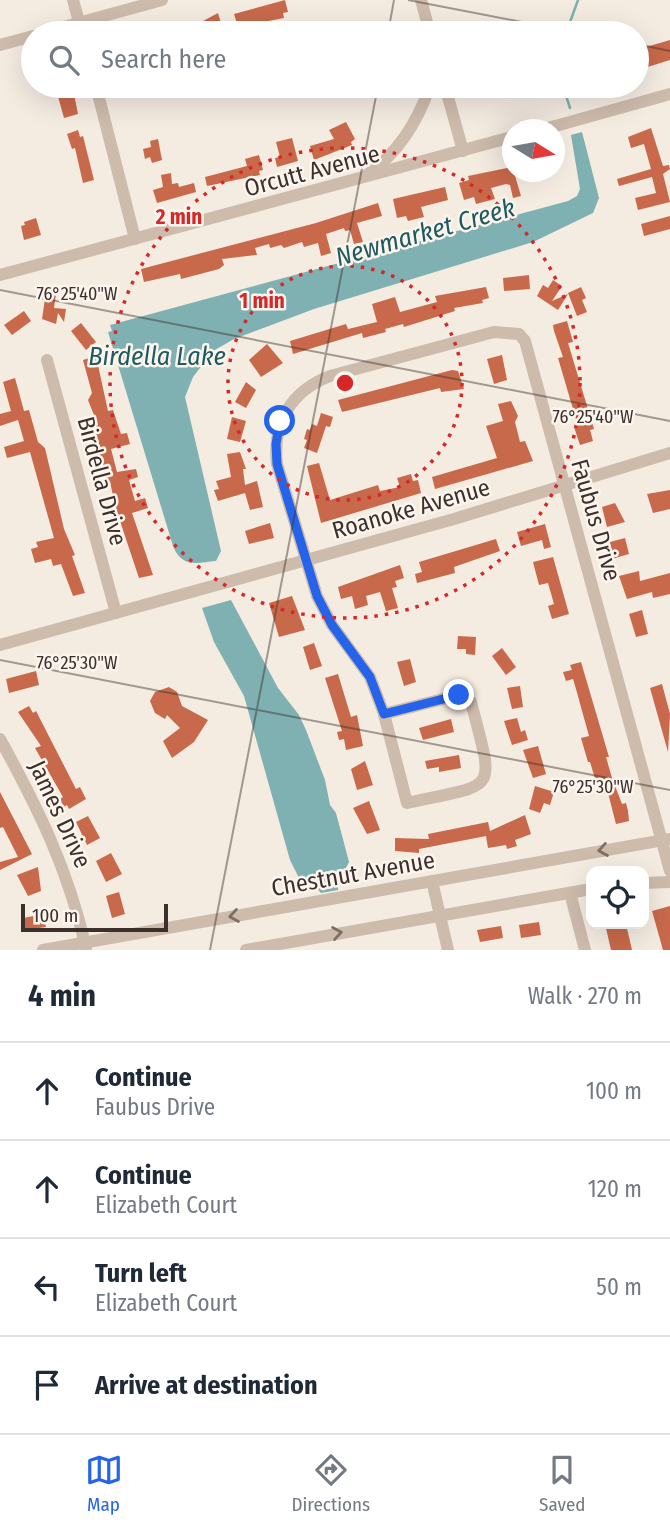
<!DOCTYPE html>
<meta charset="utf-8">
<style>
body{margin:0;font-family:"Fira Sans Condensed",sans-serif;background:#f2f2f3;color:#1f2937}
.controls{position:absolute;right:21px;bottom:21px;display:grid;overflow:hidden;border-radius:14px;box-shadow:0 7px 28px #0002}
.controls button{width:63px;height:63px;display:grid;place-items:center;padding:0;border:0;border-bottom:2px solid #e0e1e3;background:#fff;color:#1f2937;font:35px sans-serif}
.compass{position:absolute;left:502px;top:119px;width:63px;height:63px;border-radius:50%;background:#fff;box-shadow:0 7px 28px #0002;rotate:101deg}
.scale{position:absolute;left:21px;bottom:18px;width:147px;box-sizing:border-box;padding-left:7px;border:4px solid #3b302b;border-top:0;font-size:19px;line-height:24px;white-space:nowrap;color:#3b302b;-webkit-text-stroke:5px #fbf5ee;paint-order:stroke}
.stop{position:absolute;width:21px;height:21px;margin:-16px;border:5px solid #2563eb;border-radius:50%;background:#fff}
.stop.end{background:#2563eb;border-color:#fff;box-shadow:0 2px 7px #0008}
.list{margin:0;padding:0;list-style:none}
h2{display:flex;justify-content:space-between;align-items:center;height:91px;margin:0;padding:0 28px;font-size:30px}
h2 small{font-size:23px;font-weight:400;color:#747a83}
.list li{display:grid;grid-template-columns:46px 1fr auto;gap:21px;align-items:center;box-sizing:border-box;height:98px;padding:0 28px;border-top:2px solid #e0e1e3}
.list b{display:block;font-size:26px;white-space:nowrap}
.list p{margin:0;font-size:23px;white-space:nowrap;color:#747a83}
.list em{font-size:23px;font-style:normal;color:#747a83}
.icon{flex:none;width:38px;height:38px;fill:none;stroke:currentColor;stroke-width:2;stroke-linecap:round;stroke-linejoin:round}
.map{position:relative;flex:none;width:670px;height:950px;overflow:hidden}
.search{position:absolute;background:#fff;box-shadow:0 7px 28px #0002;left:21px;right:21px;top:21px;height:77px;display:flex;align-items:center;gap:18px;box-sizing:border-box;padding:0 24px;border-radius:38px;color:#747a83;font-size:26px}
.sheet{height:483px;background:#fff}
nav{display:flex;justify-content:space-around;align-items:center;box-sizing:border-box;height:98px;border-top:2px solid #e0e1e3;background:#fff;font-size:19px;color:#747a83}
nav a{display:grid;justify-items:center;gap:4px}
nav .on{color:#2563eb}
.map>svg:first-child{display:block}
</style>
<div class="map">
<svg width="670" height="950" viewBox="0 0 670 950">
<rect width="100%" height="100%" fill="#f4ebe1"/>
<g fill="#7fb0b2">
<path d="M582,132L599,198L593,213L533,242L314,309L234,339L213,351L193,377L185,397L221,551L216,561C196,563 182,568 173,546L108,332L112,331L110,325L568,201L577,196L580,189L571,135Z"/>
<path d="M231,600L278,688L299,715L306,730L325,780L330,805L336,813L349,862L338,883V890L321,893L316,887L301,882L290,860L244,696L214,642L202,608Z"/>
</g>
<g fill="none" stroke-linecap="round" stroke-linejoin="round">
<g stroke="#7fb0b2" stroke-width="2.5">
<path d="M566,33L578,0"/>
<path d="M563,86L570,108"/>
</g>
</g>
<g fill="#c8694b">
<path d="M285,0L288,12L283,13L284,18L238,27L234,14Z"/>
<path d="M218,13L224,33H209L203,21Z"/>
<path d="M670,40V60L638,70L637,56L647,50L646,47Z"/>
<path d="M73,89L78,114L64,118L57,93Z"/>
<path d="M346,122L355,139L351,142L352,145L314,160L310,146L334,139L329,130Z"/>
<path d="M651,128L663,166L669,165L670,169L663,174L670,202L638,210L635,198L656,193L652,177L619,186L617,179L651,169L644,144L631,148L628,137Z"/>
<path d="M78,130L80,137L83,136L94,180L83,183L75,148L72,149L67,134Z"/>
<path d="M292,138L298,161L277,167L275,158L280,157L276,142Z"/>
<path d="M158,139L162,160L152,163L150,157L145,159L143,149L151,147L150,141Z"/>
<path d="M259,155L263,170L259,171L260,175L207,186L205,177L247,166L245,159Z"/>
<path d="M507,168L513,169L521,196L513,198L510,185L506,184L491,188L495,199L476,204L474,197L464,200L459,183L469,180L468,176Z"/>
<path d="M171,173L172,184L178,183L179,187L194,183L196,192L157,203L153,190L163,187L161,175Z"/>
<path d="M445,187L448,200L421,207L424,217L408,221L406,216L397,218L393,199Z"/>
<path d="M378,203L382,216L357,223L363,242L354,244L350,230L345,231L344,228L326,234L331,253L321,256L318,243L304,247L302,242L284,248L281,245L270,248L269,244L255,248L257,255L222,259L224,265L219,269L181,279L180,274L144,282L141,269L316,223Z"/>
<path d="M670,216V229L644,236L641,224Z"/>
<path d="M36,218L41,235L24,240L21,226L25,225L24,222Z"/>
<path d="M529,275L530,289L504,291L503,278Z"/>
<path d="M553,280L562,286L552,301L568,294L558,310L537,296L543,285L548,288Z"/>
<path d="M486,287L489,298L482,300L483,303L454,308L455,311L404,327L403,324L385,329L386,332L363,338L362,333L293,354L290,341L346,324L348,329L377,322L372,304L395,297L400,312L437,302L435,296Z"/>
<path d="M581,287L586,298L582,300L587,312L577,316L568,293Z"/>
<path d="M46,292L56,294L54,308L66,309L64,322L58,313L56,324L42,319Z"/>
<path d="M24,311L31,321L12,335L4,325Z"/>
<path d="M567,321L573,342L568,343L594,429L590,430L593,441L580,445L574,427L578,426L558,358L563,357L554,331L553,325Z"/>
<path d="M81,323L96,342L86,350L71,331Z"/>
<path d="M267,344L283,363L261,377L249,360Z"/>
<path d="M502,355L507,380L494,384L487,359Z"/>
<path d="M96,356L108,411L113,410L121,434L127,433L130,444L111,449L117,472L136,469L138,477L129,480L135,501L145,498L148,508L132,513L153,575L139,578L115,506L110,481L107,482L92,427L98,425L88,400L92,393L83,360Z"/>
<path d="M452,370L458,371L464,389L441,392L440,388L342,412L338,400Z"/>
<path d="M15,378L24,411L29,410L38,442L45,448L64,529L75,555L72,556L85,593L73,596L61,564L53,566L51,559L35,563L31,549L38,547L36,542L54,538L30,452L7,458L4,447L24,441L18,420L0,426V414L11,411L3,382Z"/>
<path d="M246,382L256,390L246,408L235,402Z"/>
<path d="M511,401L518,416L515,422L520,442L525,441L533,461L435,489L432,477L497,458L486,426L503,421L498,404Z"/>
<path d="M321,413L333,417L330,427L326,426L317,453L304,448L307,440L304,439L307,429L310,430L312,424L317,426Z"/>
<path d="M232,417L246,421L240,442L227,439Z"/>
<path d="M240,452L246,469H243L245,485L257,481L263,507L250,510L245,493L218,501L214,490L219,489L216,481L231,477L227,454Z"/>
<path d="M319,463L330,500L378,485L380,491L400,487L397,478L411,474L413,481L418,480L421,493L321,523L307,466Z"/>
<path d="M670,490V509L653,513L647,494Z"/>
<path d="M615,503L625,522L607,527L602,507Z"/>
<path d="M270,523L274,538L249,544L245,531Z"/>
<path d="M545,524L551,547L544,549L542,540L521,546L517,532Z"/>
<path d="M625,538L629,554L612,559L610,542Z"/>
<path d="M496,539L500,551L454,567L455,573L417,583L415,574L422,572L419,562Z"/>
<path d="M553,557L569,614L552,619L548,606L554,604L548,583L539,585L533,562Z"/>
<path d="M400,565L404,578L395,581L397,587L392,588L398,608L386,611L380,592L366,596L368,605L355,609L352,596L341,599L338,587Z"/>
<path d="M639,571L640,581L670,573V594L653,598L652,592L627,599L619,576Z"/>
<path d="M292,596L305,630L279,637L269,603Z"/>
<path d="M642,610L648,634L636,637L629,614Z"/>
<path d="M458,636L476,637L475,655L466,654V649H457Z"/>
<path d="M314,643L322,666L310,670L303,647Z"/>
<path d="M502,648L516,667L506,675L492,656Z"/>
<path d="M410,659L416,682L404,686L397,662Z"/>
<path d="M581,662L609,757H606L612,778L622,804L626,803L628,811L629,821L616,824L608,793L604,794L601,783L597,785L590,762H588L581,738L589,736L576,689L573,679L566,681L563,672L572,670L570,665Z"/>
<path d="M36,671L39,685L9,693L6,679Z"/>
<path d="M338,674L351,717L357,715L363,746L346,750L344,739L339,740L337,732L342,731L325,678Z"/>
<path d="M662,684L670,714L668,752L650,688Z"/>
<path d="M520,686L523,707L512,709L507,688Z"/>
<path d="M169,687L177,692L182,706L208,720L194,742L172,758L163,741L180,728L167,715L165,719L155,713L150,701L155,692Z"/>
<path d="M29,706L33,713L36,711L76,789L80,787L86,799L69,809L67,805L64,807L60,799L63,797L35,748L41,746L18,712Z"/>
<path d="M517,718L521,732L525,730L528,740L512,745L504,721Z"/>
<path d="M451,719L454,732L423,740L419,728Z"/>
<path d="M538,746L546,774L533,778L523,750Z"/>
<path d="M459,755L461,768L439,772V767L427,769L425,761Z"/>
<path d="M365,761L373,785L357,790L351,769Z"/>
<path d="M535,786L554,792L550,805L544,803L540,813L529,809Z"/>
<path d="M0,792L32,854L0,870V862L18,857L3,827L0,828Z"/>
<path d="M369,801L380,830L367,834L353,808Z"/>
<path d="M525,815L531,834L515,840L517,846L507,849L506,845L488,848L486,836L419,849V853L395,851V838L429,839L428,834L488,822L490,831Z"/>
<path d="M88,816L100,838L87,845L76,822Z"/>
<path d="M111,853L122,874L106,882L96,861Z"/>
<path d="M38,867L41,891L28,896L17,875Z"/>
<path d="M119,892L125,914L112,918L106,896Z"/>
<path d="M670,906V950H663L652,911Z"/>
<path d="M50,913L51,921L45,922L46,927L25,930L23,918Z"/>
<path d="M539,922L541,935L521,938L519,925Z"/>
<path d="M605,924H626L632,950H611Z"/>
<path d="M501,926L503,938L480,942L477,930Z"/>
</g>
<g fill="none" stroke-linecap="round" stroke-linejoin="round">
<g stroke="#cdbbac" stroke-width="12">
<path d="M73,0L82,33"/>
<path d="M421,0L430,33"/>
<path d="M42,33L162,0"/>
<path d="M0,45L33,36"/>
<path d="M96,86L135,239"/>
<path d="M445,86L463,151"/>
<path d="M541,130L670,94"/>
<path d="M367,175C398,153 418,121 430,86"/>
<path d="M0,275L512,137"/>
<path d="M47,360L116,613"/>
<path d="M0,645L454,519L670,453"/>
<path d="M459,695L471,702C495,795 499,783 407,803L384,714Z"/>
<path d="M384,714L370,677L332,625L317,596L277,464C272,423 291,391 330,376L494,332L519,334L525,341L670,871"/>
<path d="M0,739C39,810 68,869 86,948"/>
<path d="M432,881L448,950"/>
<path d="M644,883L670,882"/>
<path d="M570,893L585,950"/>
<path d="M43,950L670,839"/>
<path d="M246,950L591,889"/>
</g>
</g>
<defs><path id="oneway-chevron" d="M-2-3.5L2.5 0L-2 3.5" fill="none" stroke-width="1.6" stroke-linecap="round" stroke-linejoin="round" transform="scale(1.75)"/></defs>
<g stroke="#7d6f65">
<use href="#oneway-chevron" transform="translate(603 850) rotate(170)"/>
<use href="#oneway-chevron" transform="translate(234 916) rotate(170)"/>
<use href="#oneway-chevron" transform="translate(337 933) rotate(-9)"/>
</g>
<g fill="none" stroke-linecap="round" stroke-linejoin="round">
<path stroke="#2563eb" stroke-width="9" d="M280,421L276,444L277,464L317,596L332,625L370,677L384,714L459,695"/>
</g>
<path fill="none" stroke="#3b302b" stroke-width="2" stroke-opacity="0.45" d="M408,0L579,33M388,33L394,0M637,44L670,51M0,290L670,421M0,660L670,790M210,950L378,86"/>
<g fill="none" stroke="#d62828" stroke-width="3.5" stroke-dasharray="3.5 7">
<circle cx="345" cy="383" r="117"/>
<circle cx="345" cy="383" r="235"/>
</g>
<g text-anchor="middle" stroke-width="5" stroke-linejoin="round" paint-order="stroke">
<g font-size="24" fill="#3b302b" stroke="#fbf5ee">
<text transform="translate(312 171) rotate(-15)" y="8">Orcutt Avenue</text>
<text transform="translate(102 481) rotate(75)" y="8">Birdella Drive</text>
<text transform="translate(411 509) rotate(-16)" y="8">Roanoke Avenue</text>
<text transform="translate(596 520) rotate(74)" y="8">Faubus Drive</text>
<text transform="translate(60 814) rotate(65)" y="8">James Drive</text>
<text transform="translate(353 874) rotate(-10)" y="8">Chestnut Avenue</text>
</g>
<g font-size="26" font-style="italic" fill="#1f5a5e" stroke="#fbf5ee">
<text transform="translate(425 232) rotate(-16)" y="9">Newmarket Creek</text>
<text x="157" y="365">Birdella Lake</text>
</g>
</g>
<g font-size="18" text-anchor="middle" fill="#3b302b" stroke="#fbf5ee" stroke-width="5" stroke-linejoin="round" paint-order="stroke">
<text x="77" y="300">76°25'40"W</text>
<text x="593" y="423">76°25'40"W</text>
<text x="77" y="669">76°25'30"W</text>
<text x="593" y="793">76°25'30"W</text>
</g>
<circle cx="345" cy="383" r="10" fill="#d62828" stroke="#fbf5ee" stroke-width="3.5"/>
<g font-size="21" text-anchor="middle" font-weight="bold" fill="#d62828" stroke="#fbf5ee" stroke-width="5" stroke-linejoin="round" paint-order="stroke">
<text x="179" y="224">2 min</text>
<text x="262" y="308">1 min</text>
</g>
</svg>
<div class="controls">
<button><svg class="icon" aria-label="locate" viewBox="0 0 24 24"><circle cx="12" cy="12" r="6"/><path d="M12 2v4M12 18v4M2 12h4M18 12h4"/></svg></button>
</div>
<svg class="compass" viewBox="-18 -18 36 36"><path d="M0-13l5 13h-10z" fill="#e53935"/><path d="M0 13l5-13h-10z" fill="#747a83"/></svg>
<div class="scale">100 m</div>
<div class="stop" style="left:280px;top:421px"></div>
<div class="stop end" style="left:459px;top:695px"></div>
<div class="search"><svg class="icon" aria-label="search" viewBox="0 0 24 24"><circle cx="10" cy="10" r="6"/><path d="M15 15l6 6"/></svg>Search here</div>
</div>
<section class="sheet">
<h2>4 min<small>Walk · 270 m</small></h2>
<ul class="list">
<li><svg class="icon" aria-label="ahead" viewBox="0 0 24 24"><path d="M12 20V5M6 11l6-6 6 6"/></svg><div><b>Continue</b><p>Faubus Drive</p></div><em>100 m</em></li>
<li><svg class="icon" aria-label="ahead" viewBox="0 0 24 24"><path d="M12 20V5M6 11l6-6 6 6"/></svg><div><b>Continue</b><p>Elizabeth Court</p></div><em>120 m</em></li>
<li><svg class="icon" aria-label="left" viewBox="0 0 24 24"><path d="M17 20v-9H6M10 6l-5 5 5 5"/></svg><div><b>Turn left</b><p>Elizabeth Court</p></div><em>50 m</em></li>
<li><svg class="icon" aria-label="arrive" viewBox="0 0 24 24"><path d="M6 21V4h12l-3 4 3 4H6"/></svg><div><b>Arrive at destination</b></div></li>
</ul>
</section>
<nav>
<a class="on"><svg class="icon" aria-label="map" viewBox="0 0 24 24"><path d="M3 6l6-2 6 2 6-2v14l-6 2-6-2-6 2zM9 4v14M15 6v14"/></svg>Map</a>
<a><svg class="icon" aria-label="directions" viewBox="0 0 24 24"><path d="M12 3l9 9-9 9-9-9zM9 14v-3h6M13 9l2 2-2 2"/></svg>Directions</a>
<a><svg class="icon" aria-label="saved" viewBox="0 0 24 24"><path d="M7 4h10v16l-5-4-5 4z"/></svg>Saved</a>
</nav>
